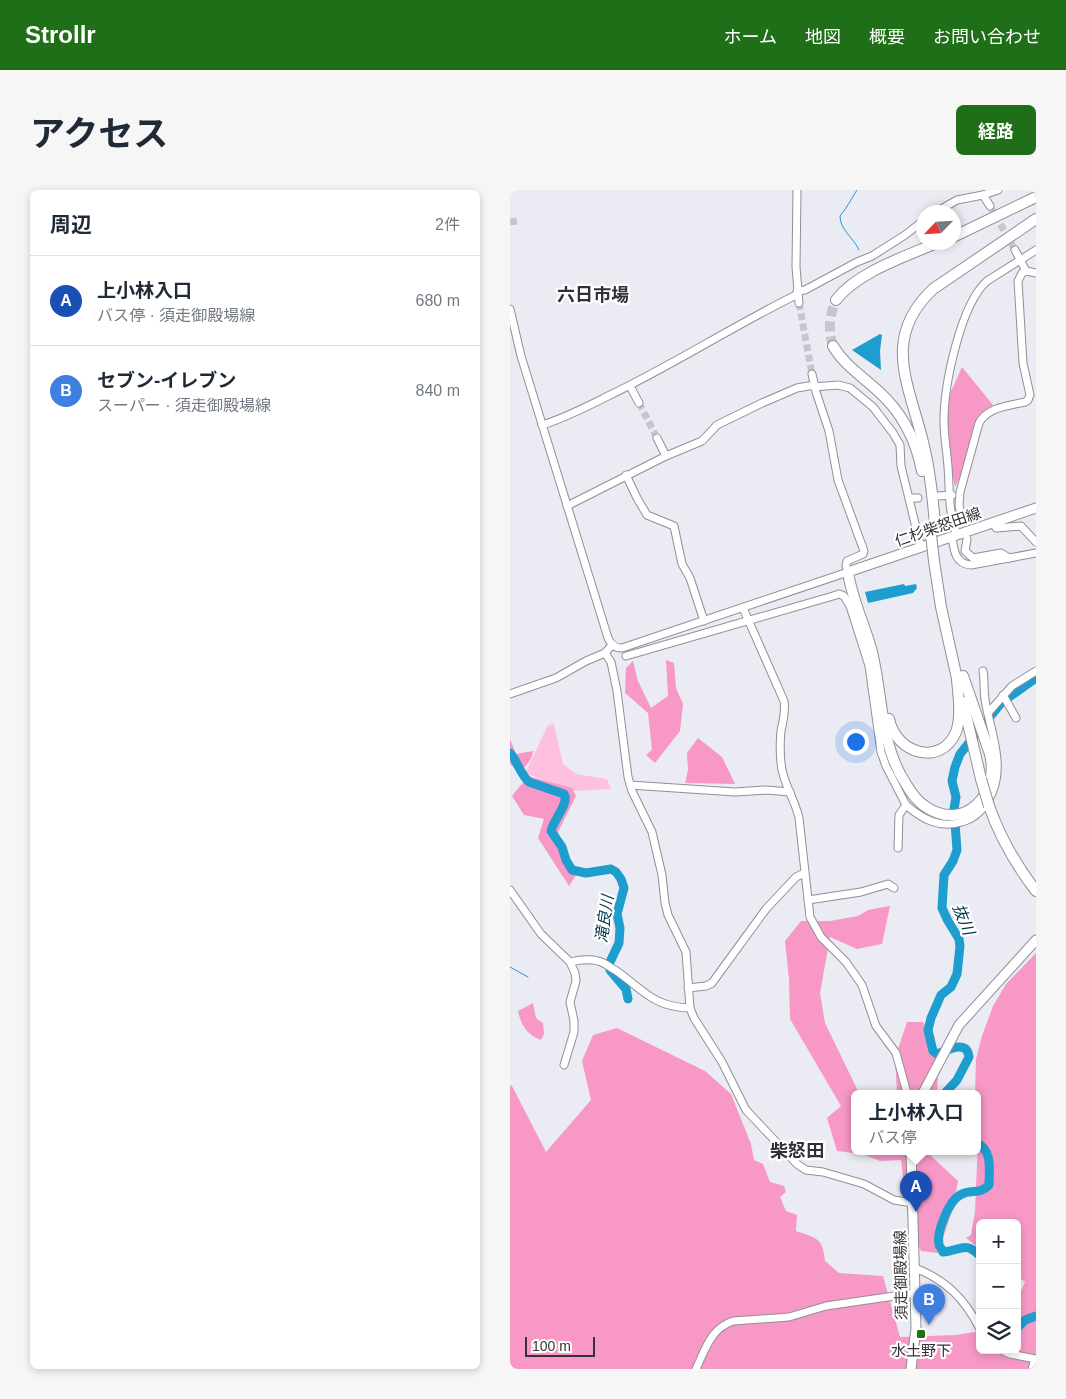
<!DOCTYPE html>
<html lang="ja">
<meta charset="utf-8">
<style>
body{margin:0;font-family:Arial,"Noto Sans JP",sans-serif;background:#f6f6f7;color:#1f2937}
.controls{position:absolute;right:15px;bottom:15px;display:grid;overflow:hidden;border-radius:8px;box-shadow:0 2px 8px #0003}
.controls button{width:45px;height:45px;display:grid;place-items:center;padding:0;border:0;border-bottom:1px solid #e0e1e3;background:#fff;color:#1f2937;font:25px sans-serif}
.compass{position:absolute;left:406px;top:15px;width:45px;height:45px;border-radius:50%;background:#fff;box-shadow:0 2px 8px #0003;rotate:245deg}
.scale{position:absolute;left:15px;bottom:12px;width:70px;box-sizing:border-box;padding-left:5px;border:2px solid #333236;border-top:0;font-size:14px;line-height:18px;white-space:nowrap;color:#333236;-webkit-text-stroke:4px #fff;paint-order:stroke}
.you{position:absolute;left:345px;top:551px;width:18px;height:18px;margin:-12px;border:4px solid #fff;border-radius:50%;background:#1a73e8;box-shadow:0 0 0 8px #1a73e833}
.badge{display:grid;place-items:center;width:32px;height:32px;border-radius:50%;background:#1e6f17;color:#fff;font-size:16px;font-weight:700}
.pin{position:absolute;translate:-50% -41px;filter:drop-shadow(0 1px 2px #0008)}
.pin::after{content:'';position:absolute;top:26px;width:18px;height:15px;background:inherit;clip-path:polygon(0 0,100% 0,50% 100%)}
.popup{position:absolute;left:341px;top:900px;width:130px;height:65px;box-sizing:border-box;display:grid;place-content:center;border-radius:8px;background:#fff;filter:drop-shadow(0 1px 4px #0005);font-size:16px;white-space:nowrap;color:#747a83}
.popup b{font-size:19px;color:#1f2937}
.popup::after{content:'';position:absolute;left:50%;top:100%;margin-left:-10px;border:10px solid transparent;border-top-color:#fff}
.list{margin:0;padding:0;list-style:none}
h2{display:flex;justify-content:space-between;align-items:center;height:65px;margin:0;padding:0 20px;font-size:21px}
h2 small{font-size:16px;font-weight:400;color:#747a83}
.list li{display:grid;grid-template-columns:32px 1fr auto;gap:15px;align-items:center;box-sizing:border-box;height:90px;padding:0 20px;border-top:1px solid #e0e1e3}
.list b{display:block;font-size:19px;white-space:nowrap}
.list p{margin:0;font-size:16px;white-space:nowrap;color:#747a83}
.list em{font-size:16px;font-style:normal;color:#747a83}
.icon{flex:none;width:28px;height:28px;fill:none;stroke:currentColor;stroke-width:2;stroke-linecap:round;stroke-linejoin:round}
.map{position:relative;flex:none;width:526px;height:1179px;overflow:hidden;border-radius:8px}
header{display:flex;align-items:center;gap:30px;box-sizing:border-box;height:70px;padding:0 25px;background:#1e6f17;color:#fff}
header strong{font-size:24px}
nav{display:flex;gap:28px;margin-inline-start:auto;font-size:18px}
.intro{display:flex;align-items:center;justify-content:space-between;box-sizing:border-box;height:120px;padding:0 30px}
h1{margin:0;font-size:35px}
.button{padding:12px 22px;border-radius:8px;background:#1e6f17;color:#fff;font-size:18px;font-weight:700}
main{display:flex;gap:30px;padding:0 30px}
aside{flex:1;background:#fff;border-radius:8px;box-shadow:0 2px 8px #0003}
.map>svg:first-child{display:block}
</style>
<header>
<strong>Strollr</strong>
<nav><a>ホーム</a><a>地図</a><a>概要</a><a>お問い合わせ</a></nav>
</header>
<div class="intro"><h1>アクセス</h1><a class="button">経路</a></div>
<main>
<aside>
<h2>周辺<small>2件</small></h2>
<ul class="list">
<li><span class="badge" style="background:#1a4fb4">A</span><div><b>上小林入口</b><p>バス停 · 須走御殿場線</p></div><em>680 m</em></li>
<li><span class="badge" style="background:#3f7fe0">B</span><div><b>セブン-イレブン</b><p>スーパー · 須走御殿場線</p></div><em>840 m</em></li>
</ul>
</aside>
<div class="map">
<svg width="526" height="1179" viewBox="0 0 526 1179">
<rect width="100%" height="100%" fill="#ebebf4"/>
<path fill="#fec1dd" d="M44,534L53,574L66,584L97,589L101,599L63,601L15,583L38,535Z"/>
<g fill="#f798c6">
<path d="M452,177L483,215L469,233L450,287L445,297L436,253L438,208Z"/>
<path d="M156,470L164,473L166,498L173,514L170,541L145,573L136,565L142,560L138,523L115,503L116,478L123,471L128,491L141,518L158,506Z"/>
<path d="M188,548L212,567L225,594L175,593L178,580L177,563Z"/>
<path d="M0,549L6,564L23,561C22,570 16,577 9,582L0,574Z"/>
<path d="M18,586L62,598L66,606L48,642L58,666L68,682L59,696L28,648L34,629L14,625L2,606Z"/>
<path d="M380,716L372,754L347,759L320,747L310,803L315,833L349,903H345V961H421V966L448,991L443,1018L428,1063L411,1061L398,1028L391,970L370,971L352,964L327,961L317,928L331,916L280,829L279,789L275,751L291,731H320L348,726L358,720Z"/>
<path d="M526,763V1179H0V895L2,896L36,962L81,910L72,871L83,845L107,838L195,881L221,904L241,954L244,970L253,974L260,992L274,996L276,1002L270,1007L276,1021L287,1025L286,1041C307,1048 313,1048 315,1071L329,1083L373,1086L390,1147L446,1145L470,1141V1160H507V1111L515,1092L507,1086V1033H470V1059L456,1048L461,1045L465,1021L468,951L467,903H465L466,869L472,846L483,816L496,794Z"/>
<path d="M23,813L26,828L33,833L34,844L31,850C17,845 11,835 8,821Z"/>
<path d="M397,832H413L429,865L427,903H387L385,868Z"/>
</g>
<g fill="#1e9dcf">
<path d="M370,144L372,145L370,161L371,180L342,160Z"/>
<path d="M394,394L395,396L406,394L407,398L403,403L358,413L355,402Z"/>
</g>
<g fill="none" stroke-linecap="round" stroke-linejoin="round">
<g stroke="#1e9dcf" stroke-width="1">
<path d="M347,0C341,9 337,18 330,26C330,40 344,48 349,60"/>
<path d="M0,777L18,787"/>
</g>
<g stroke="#1e9dcf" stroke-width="9">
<path d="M0,563C8,572 10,584 19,592L54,604C60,613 43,630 41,641L52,657L56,670L62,680L76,683L101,679L106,682L111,689L114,698L107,724L110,738L109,753L100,772"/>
<path d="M100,780L116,799L118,809"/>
<path d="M435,903L447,890L459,867C457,849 438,860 427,864L423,861L418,840L421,828L431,805L441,797L447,784L450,756L449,749L438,731L432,718L434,685L443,671L447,660L444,619L446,607L442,591L445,577L450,564L492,512L526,488"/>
<path d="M467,953C483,961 479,980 479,995C468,1006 462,998 450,1005C439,1011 426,1042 429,1055C430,1057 432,1059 433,1062C450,1061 455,1050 470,1066"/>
<path d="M507,1138L515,1130L526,1126"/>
</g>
<g stroke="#c6c6ce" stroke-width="7" stroke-dasharray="7 3.5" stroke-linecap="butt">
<path d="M480,16L505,60"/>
<path d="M0,32L8,31"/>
<path d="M289,113L302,184"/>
<path d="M129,213L147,248"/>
</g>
<path stroke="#c6c6ce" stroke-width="10" stroke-dasharray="10 5" stroke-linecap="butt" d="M323,156C318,140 319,126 326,110"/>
<defs>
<g id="minor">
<path d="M287,0L286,77L289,113"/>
<path d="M473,5L480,16"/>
<path d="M426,22L447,10L473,5L488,0"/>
<path d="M505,60L516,81"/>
<path d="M287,101L295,100L347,72L362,66L395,45L413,31"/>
<path d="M0,119L11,166L98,448C101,455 105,458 112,458L338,382L336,376L337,371L353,364L354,361L328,290L319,241L306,202L302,184"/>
<path d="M120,196L129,213"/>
<path d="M304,197L328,195L340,198L363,217L383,243L390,255L391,276L411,358"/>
<path d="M32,235C55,228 76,217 98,206C163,175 223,136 288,104"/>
<path d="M156,266L192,251L207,235L252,213L287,198L304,195"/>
<path d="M116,285L127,308L137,325L164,336L172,374L180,388L194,431"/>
<path d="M428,306L442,305"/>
<path d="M400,308H408"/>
<path d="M57,316L156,266L147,248"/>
<path d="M453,330L449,316L450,302L469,233C478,217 498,216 515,212L518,210L520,205L513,173L508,91L512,83L516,81L526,83"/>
<path d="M483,332L486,338L511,336L526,352"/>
<path d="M447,345C438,322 440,301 438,277C437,262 434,247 434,231C434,196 450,115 477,91L526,60"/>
<path d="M442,347C444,360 445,374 461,375L526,363"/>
<path d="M457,349L455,361L463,368L491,363L499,368"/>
<path d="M233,418L274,511C276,522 273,530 271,541C270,551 270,563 271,573C272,592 285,609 289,628L300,727L311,747L336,772L352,795L366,836L386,863L397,903"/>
<path d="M95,463L101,472L107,501L118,587L122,601L142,642L152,685L155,713L158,725L176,762L180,818L184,828L212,872L236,920L287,974L296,980L313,982L354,994L384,1010L403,1013"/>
<path d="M116,466L323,406L329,404L334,406L340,416L359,476L371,562L376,576L396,615L389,625L388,658"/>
<path d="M0,504L46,488L76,471L95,463L102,455"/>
<path d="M493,505L506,528"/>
<path d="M478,523L502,496L526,481"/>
<path d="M120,595L225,602L256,600L280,602"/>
<path d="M396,615C412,629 430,639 452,632C463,629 472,621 478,611C497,581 482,546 476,515C473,503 475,492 473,481"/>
<path d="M0,700L31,744L60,772C68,770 80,769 88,771C94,772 99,777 105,780C133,799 142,817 180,818"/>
<path d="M298,710L351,702L378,694L384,698"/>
<path d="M178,798L196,796L202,793L256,719L286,687L294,683"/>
<path d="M54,875L64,842V831L60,812L66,791L65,783L60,772"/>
<path d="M405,1078C436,1090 455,1109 470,1139"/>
<path d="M491,1160L500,1164L526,1169"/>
<path d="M186,1179C195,1160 201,1138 223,1131L279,1127L316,1116L405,1103"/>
<path d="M522,1179L525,1169"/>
</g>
<g id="major">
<path d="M338,382L526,318"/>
<path d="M413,903L449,835L526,750"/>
<path d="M401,1179L406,1138L401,961"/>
</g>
<g id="highway">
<path d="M443,47L526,7"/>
<path d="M326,110C347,82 397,66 429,52"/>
<path d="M323,156C334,175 352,186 367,200C391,221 406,250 412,281"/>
<path d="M425,336C423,307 420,280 413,252C399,194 371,148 423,99L526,29"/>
<path d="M424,371L431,417L448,493"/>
<path d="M338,382C342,410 355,435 362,462C373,507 370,555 396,594C401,603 407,611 416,617C454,642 490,605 480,564L453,486"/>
<path d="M453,512L471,589"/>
<path d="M379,529C386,564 431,577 446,542C452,526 448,505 447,488"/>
<path d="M479,616C490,647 506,675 526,701"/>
</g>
</defs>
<use href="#minor" stroke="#8f8f97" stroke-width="9"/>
<use href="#major" stroke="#8f8f97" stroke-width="11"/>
<use href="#highway" stroke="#8f8f97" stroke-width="12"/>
<use href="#minor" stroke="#fff" stroke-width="7"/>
<use href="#major" stroke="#fff" stroke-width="9"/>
<use href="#highway" stroke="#fff" stroke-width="10"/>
<defs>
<g id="highway-bridge">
<path d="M420,336L424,371"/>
<path d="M471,589L479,616"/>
</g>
</defs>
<use href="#highway-bridge" stroke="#8f8f97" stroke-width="12" stroke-linecap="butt"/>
<use href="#highway-bridge" stroke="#fff" stroke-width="10"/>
</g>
<rect fill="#1e6f17" stroke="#fff" stroke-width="2" x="406" y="1139" width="10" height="10" rx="2.5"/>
<g text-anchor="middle" stroke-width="4.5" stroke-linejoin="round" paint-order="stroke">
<g font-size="15" fill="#333236" stroke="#fff">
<text transform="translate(428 337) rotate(-19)" y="5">仁杉柴怒田線</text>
<text transform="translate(391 1085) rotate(-91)" y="5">須走御殿場線</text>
</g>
<g font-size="15" fill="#333236" stroke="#fff">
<text x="411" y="1166">水土野下</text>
</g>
<g font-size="16" font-style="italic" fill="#02374b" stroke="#fff">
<text transform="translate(94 729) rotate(-82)" y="6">滝良川</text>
<text transform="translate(454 729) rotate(68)" y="6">抜川</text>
</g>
<g font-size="18" font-weight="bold" fill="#303037" stroke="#fff">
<text x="83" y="111">六日市場</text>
<text x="287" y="967">柴怒田</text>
</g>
</g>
</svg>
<div class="controls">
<button>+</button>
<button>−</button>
<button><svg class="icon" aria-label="layers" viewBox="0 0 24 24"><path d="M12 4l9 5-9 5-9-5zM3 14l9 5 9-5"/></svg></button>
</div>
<svg class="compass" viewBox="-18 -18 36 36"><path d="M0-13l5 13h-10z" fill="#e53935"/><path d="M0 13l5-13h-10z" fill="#747a83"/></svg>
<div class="scale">100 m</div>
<div class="you"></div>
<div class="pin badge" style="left:406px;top:1022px;background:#1a4fb4">A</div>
<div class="popup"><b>上小林入口</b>バス停</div>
<div class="pin badge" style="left:419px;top:1135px;background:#3f7fe0">B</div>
</div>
</main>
